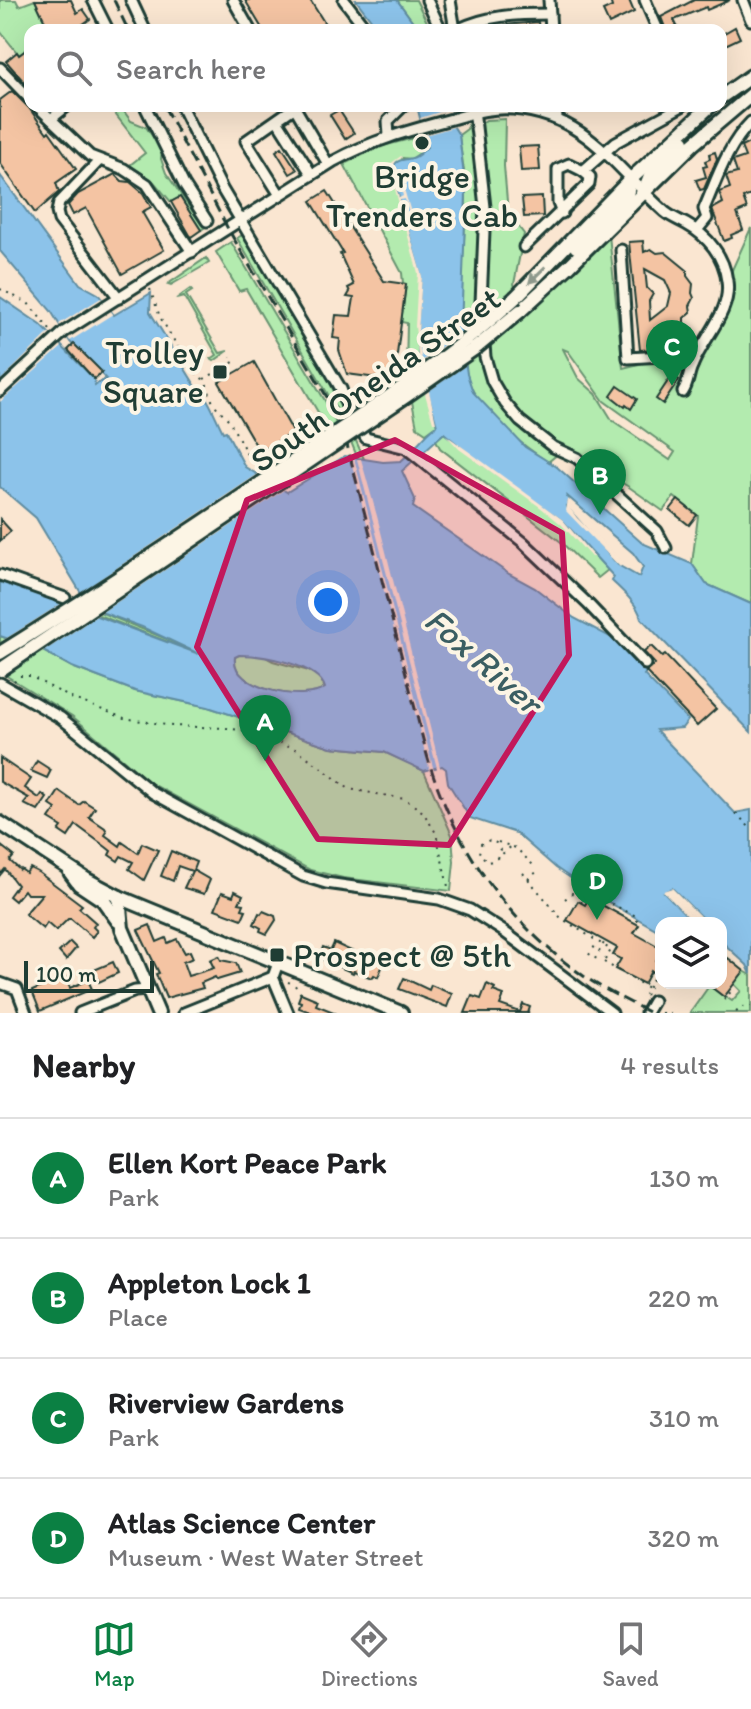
<!DOCTYPE html>
<meta charset="utf-8">
<style>
body{margin:0;font-family:Itim,sans-serif;background:#f6f6f6;color:#202124}
.controls{position:absolute;right:24px;bottom:24px;display:grid;overflow:hidden;border-radius:16px;box-shadow:0 8px 32px #0002}
.controls button{width:72px;height:72px;display:grid;place-items:center;padding:0;border:0;border-bottom:2px solid #e0e0e0;background:#fff;color:#202124;font:40px sans-serif}
.scale{position:absolute;left:24px;bottom:20px;width:130px;box-sizing:border-box;padding-left:8px;border:4px solid #1f3d34;border-top:0;font-size:22px;line-height:28px;white-space:nowrap;color:#1f3d34;-webkit-text-stroke:6px #fcf5e5;paint-order:stroke}
.you{position:absolute;left:328px;top:602px;width:28px;height:28px;margin:-20px;border:6px solid #fff;border-radius:50%;background:#1a73e8;box-shadow:0 0 0 12px #1a73e833}
.badge{display:grid;place-items:center;width:52px;height:52px;border-radius:50%;background:#0b8043;color:#fff;font-size:26px;font-weight:700}
.pin{position:absolute;translate:-50% -66px;filter:drop-shadow(0 2px 4px #0008)}
.pin::after{content:'';position:absolute;top:42px;width:28px;height:24px;background:inherit;clip-path:polygon(0 0,100% 0,50% 100%)}
.list{margin:0;padding:0;list-style:none}
h2{display:flex;justify-content:space-between;align-items:center;height:104px;margin:0;padding:0 32px;font-size:34px}
h2 small{font-size:26px;font-weight:400;color:#757577}
.list li{display:grid;grid-template-columns:52px 1fr auto;gap:24px;align-items:center;box-sizing:border-box;height:120px;padding:0 32px;border-top:2px solid #e0e0e0}
.list b{display:block;font-size:30px;white-space:nowrap}
.list p{margin:0;font-size:26px;white-space:nowrap;color:#757577}
.list em{font-size:26px;font-style:normal;color:#757577}
.icon{flex:none;width:44px;height:44px;fill:none;stroke:currentColor;stroke-width:2;stroke-linecap:round;stroke-linejoin:round}
.map{position:relative;flex:none;width:751px;height:1013px;overflow:hidden}
.search{position:absolute;background:#fff;box-shadow:0 8px 32px #0002;left:24px;right:24px;top:24px;height:88px;display:flex;align-items:center;gap:20px;box-sizing:border-box;padding:0 28px;border-radius:16px;color:#757577;font-size:30px}
.sheet{height:584px;background:#fff}
nav{display:flex;justify-content:space-around;align-items:center;box-sizing:border-box;height:112px;border-top:2px solid #e0e0e0;background:#fff;font-size:22px;color:#757577}
nav a{display:grid;justify-items:center;gap:4px}
nav .on{color:#0b8043}
.map>svg:first-child{display:block}
</style>
<div class="map">
<svg width="751" height="1013" viewBox="0 0 751 1013">
<rect width="100%" height="100%" fill="#fae6d1"/>
<filter id="ink" filterUnits="userSpaceOnUse"><feTurbulence type="fractalNoise" baseFrequency=".0125" numOctaves="2"/><feDisplacementMap in="SourceGraphic" scale="16" xChannelSelector="R" yChannelSelector="G"/><feConvolveMatrix kernelMatrix="1 2 1 2 8 2 1 2 1" color-interpolation-filters="sRGB"/></filter>
<g filter="url(#ink)">
<g fill="#b3ebaf" stroke="#699472" stroke-width="2" fill-rule="evenodd">
<path d="M0,0H16L19,6L35,0L49,30H30V47L19,55L0,31Z"/>
<path d="M397,0H416L431,30H419Z"/>
<path d="M109,106H120L131,121L146,127L162,150L161,159L166,173L204,228L201,230L180,197L171,202L154,182L130,165L145,153Z"/>
<path d="M505,119L504,166L508,213L524,234L514,284L525,315L609,235L623,368L655,360L689,371L721,312L727,281L751,228V604L706,584L692,564L698,516L674,497L663,511L629,487L549,440L520,416L496,380L487,352L479,125L486,120ZM563,349L568,351L604,401L675,452L670,460L612,420L596,394L578,378Z"/>
<path d="M468,125L472,131L483,212L478,317L480,356L484,370L530,434L559,453L548,462C523,446 487,417 473,391C451,352 466,243 466,196C466,176 461,155 459,135L467,129Z"/>
<path d="M425,135L427,148L411,159L402,158L419,263L437,425L426,433L417,427L406,371L407,323L401,322L406,284L403,283L402,273L344,164L379,147Z"/>
<path d="M244,234L327,376L365,461L358,459L340,415L237,238Z"/>
<path d="M231,242L327,404L340,432L332,433L326,426L317,423L322,419L246,289L239,291L216,252Z"/>
<path d="M206,258L209,263L171,285L168,284Z"/>
<path d="M190,289L192,291L186,295L220,353L228,351L214,361L211,359L217,355L184,297L176,299Z"/>
<path d="M444,433L563,521L608,570L598,578L561,542L440,448L436,440Z"/>
<path d="M90,608L199,652V654L98,615Z"/>
<path d="M0,636L43,651L72,667L135,691L208,707L331,747L384,752L411,764L424,771L452,835L454,862L451,891L343,878L310,870L152,784L72,716L0,672Z"/>
<path d="M239,655H262L273,661L309,671L319,676L325,688C305,703 230,690 235,657Z"/>
<path d="M744,971L751,975V1013H690L709,986L732,1001L741,991L734,984Z"/>
</g>
<g fill="#8cc3ea" stroke="#608da1" stroke-width="2" fill-rule="evenodd">
<path d="M356,0H397L419,30H379Z"/>
<path d="M417,106H449L454,127L459,135L466,193L461,329L467,374L473,392L525,447L557,467L642,543L692,564L706,584L751,604V732L641,618C638,604 621,590 612,581L614,577L563,521L479,462L444,433L402,471L415,499L413,507L509,574L535,588L574,618L618,641L646,672L644,675L688,720L682,728L656,730L735,813L751,810V974L747,965L721,941V923H707L672,888L664,892L694,923H661V932L591,892L556,868L516,833L470,818L448,783L446,769L442,766L424,771L384,752L331,747L208,707L135,691L72,667L43,651L0,636V580L199,654L142,627L90,608L36,518L0,487V297L41,325L94,379L95,385L106,379L70,342L51,311L0,251V175L80,284L98,294L114,315L151,293L150,312L195,385C209,396 215,417 223,432L226,431L245,467L287,492L345,456L383,462L401,461C414,450 423,435 437,425L419,361L417,333L421,276L391,169C398,158 401,161 412,158C418,157 422,151 427,147ZM566,495L633,553L643,567L639,577L618,565L566,506L569,501ZM239,655C261,655 318,664 325,688C305,703 230,689 235,657Z"/>
</g>
<g fill="#fae6d1">
<path d="M449,109L454,127L425,135L420,118Z"/>
<path d="M401,156L402,158L396,161L392,168L399,198L403,196L399,180L401,179L412,216L410,217L405,199L400,200L422,276L418,333L422,361L465,329L469,363L429,391L436,422H433L417,366L419,364L415,326L418,273L390,171V164Z"/>
<path d="M101,298L113,314L70,341L59,324Z"/>
<path d="M49,333L62,347L0,402V381Z"/>
<path d="M446,435L563,520L594,557H591L561,524L540,507L459,449Z"/>
<path d="M350,457L354,458L434,771L430,772Z"/>
<path d="M357,459H361L377,516L441,771L438,772Z"/>
<path d="M261,472L287,488L290,486L40,654L2,641L67,600L84,606L76,595Z"/>
<path d="M568,499L572,503L569,507L577,518L623,563L620,567L566,511Z"/>
<path d="M672,888L707,923H701L675,898L698,923H694L663,891Z"/>
</g>
<g fill="#f4c4a3" stroke="#1f3d34" stroke-width="2" fill-rule="evenodd">
<path d="M35,0H71L77,13L83,9L90,19L82,25L86,30H49Z"/>
<path d="M245,0H310L329,30H263Z"/>
<path d="M610,0H629L634,12L609,24L603,11L612,7Z"/>
<path d="M694,0H730L707,10L706,7L674,20L677,26L666,30L661,17Z"/>
<path d="M538,22L539,30H505V25Z"/>
<path d="M735,27L740,38L723,46L721,35Z"/>
<path d="M30,47V78L25,83L6,61L17,52L19,55Z"/>
<path d="M12,91L29,108L47,133L49,131L76,169L56,183L59,192L35,213L0,163V100Z"/>
<path d="M339,110L354,133L345,139L330,115Z"/>
<path d="M751,142V195L743,198L747,209L737,213L743,230L731,235L732,238L724,241L712,209L723,203L719,192L730,188L726,176L737,173L733,161L745,157L741,147Z"/>
<path d="M538,146L540,170L521,171L519,147Z"/>
<path d="M282,147L297,170L290,174L276,151Z"/>
<path d="M715,152L717,159L704,189L700,190L696,180L706,177L703,167L707,166L705,161L710,159L709,154Z"/>
<path d="M115,174L122,181L130,182L143,193L151,207L142,212L164,250L122,274L86,208L73,215L68,205L78,194Z"/>
<path d="M327,191L384,281L406,284L395,370L377,378L347,374L339,350L340,339L333,338L336,315L351,316L354,298L347,297L350,292L348,288L354,285L340,254L343,253L311,201Z"/>
<path d="M180,197L201,230L191,237L171,202Z"/>
<path d="M542,197L543,216L524,217L522,198Z"/>
<path d="M643,241L644,252L651,249L657,253L665,252L687,270V276L693,284L692,293L694,298L690,306L691,312L684,318V324L678,326L673,334L664,335L659,340L652,337L654,349L640,350L629,242ZM645,269L665,280L671,293L668,306L650,320L649,301L653,294L647,288Z"/>
<path d="M74,344L102,372L94,379L68,350Z"/>
<path d="M254,362L293,432L260,452L219,382Z"/>
<path d="M672,375L679,380L663,404L656,399Z"/>
<path d="M618,386L637,399L631,409L626,405L625,407L611,396Z"/>
<path d="M678,500L697,515L689,525L670,510Z"/>
<path d="M0,519L11,531L0,541Z"/>
<path d="M651,646L662,657L665,655L716,709L697,726L646,672L655,664L644,652Z"/>
<path d="M0,758L31,779L25,788L39,798L42,794L47,798L38,811L24,804L29,798L0,782Z"/>
<path d="M37,761L51,770L47,778L31,771Z"/>
<path d="M59,791L79,805L84,801L95,808L89,817L105,828L107,832L105,835L120,846L122,842L138,853L142,843L158,850L144,880L129,869L133,862L121,856L118,861L109,855L111,851L106,847L76,825L68,837L59,831L62,827L49,819L56,809L50,805Z"/>
<path d="M0,845L14,856L10,861L20,870L21,869L26,873L30,868L38,872L82,905L79,908L96,923L93,927L97,931L92,937L71,919H68L56,931L47,923L43,929L25,914L42,894H27L24,890L15,901L9,896L17,885L5,869L0,875Z"/>
<path d="M171,851L196,862L193,870L210,880L204,894L184,888L192,871L178,866L173,881L161,876Z"/>
<path d="M235,891L243,895L239,903L244,904L242,909L246,910L242,919L215,909L222,892L233,896Z"/>
<path d="M589,898L639,925L634,933L661,948L656,961L660,963L655,974L651,971L644,984L615,969L621,959L613,955L617,948L567,920L578,901L585,905Z"/>
<path d="M263,911L275,916L276,920L267,934L260,931L261,928L254,924L259,913L261,914Z"/>
<path d="M150,925L157,942L166,938L168,943L177,939L185,953L190,951L193,958L183,962L188,976L214,968L210,960L219,956L221,960L236,963L240,973L217,980L215,977L201,983L203,988L166,998L156,974L159,973L138,930Z"/>
<path d="M70,942L76,948L66,960L59,952Z"/>
<path d="M334,943L366,958L368,953L385,960L378,977L374,975L372,978L354,971L353,973L319,958L323,947L331,950Z"/>
<path d="M728,958L744,971L724,997L706,983H721V966Z"/>
<path d="M113,962L118,973L99,982L94,970Z"/>
<path d="M65,977L70,988L88,980L92,989L40,1011L32,991Z"/>
<path d="M404,978L429,990L431,985L452,994L447,1007L399,989Z"/>
<path d="M487,984L495,988L493,991L504,995L500,1005L520,1012L523,1004L530,1007L528,1013H465L472,996L481,999Z"/>
<path d="M301,993L318,1000L316,1005L336,1013H313L299,1008L301,1002L298,1001Z"/>
</g>
<g fill="none" stroke-linecap="round" stroke-linejoin="round">
<defs>
<g id="minor">
<path d="M93,0L108,30"/>
<path d="M131,0L145,30"/>
<path d="M233,0L250,30"/>
<path d="M344,0L367,30"/>
<path d="M427,0L441,30"/>
<path d="M450,0L455,30"/>
<path d="M549,0L551,30"/>
<path d="M645,0L658,30"/>
<path d="M743,0L751,20"/>
<path d="M457,30C487,15 517,14 550,14"/>
<path d="M0,68L30,99"/>
<path d="M37,106L90,156L124,169L147,184L192,252"/>
<path d="M145,106L184,185L207,221"/>
<path d="M181,106L222,189L341,389L349,412L366,438L406,448L523,542L588,604L645,664"/>
<path d="M294,106L328,164"/>
<path d="M556,106L557,119"/>
<path d="M474,109L485,207L481,303L485,357L492,381L505,403L520,421L553,447L577,458L657,531L666,548"/>
<path d="M51,119L67,106"/>
<path d="M277,120L312,175"/>
<path d="M389,136L388,121L403,106"/>
<path d="M99,161L59,203L57,212L59,220L119,298"/>
<path d="M280,195L246,141L295,107"/>
<path d="M562,213L558,203V169L569,164L583,171"/>
<path d="M697,230L707,218L704,209C717,179 727,146 751,122"/>
<path d="M524,247L589,184L590,177L583,171L616,142L682,106"/>
<path d="M621,250L628,358L662,356L692,366"/>
<path d="M0,391L64,332L334,161C371,141 407,131 448,120C470,114 490,107 513,109C587,115 615,168 665,212C671,217 679,220 686,224C708,236 724,256 727,281C732,311 704,337 693,364C688,373 689,383 683,392"/>
<path d="M0,575L65,598"/>
<path d="M0,683L61,718L153,793L303,876L326,883L439,899L470,910L503,931L612,1013"/>
<path d="M278,963L273,977L288,1013"/>
<path d="M0,983L17,989L26,1013"/>
<path d="M80,1013L135,991L148,990"/>
<path d="M184,1013L273,977"/>
<path d="M646,1013L653,1001"/>
</g>
<g id="major">
<path d="M721,97L751,76"/>
<path d="M645,189L651,174L683,141"/>
<path d="M576,247L627,195L630,182"/>
<path d="M516,297L631,179L710,106"/>
<path d="M520,311L570,265L692,145L751,95"/>
<path d="M0,823L87,880L119,897L401,1013"/>
<path d="M70,872L79,884L103,900L118,921"/>
<path d="M119,897L122,928L158,1013"/>
</g>
</defs>
<use href="#minor" stroke="#1f3d34" stroke-width="15"/>
<use href="#major" stroke="#1f3d34" stroke-width="18"/>
<g stroke="#1f3d34" stroke-width="2" stroke-dasharray="2 6" stroke-linecap="butt">
<path d="M0,289L28,303L50,330"/>
<path d="M150,289L160,317L179,349L192,369L206,382L213,403L229,420L250,460L260,470L266,467"/>
<path d="M204,379L234,362L231,357"/>
<path d="M14,681L19,676H30L71,698L124,718L172,726L226,728L258,733L298,750L349,789L405,799L423,812L436,833L449,891"/>
<path d="M736,813L751,829"/>
<path d="M498,842L516,848L533,865"/>
<path d="M497,858L500,850L496,843L490,840L481,844L479,853L488,862C498,860 503,852 511,847"/>
<path d="M523,873L561,918L611,950L602,965"/>
<path d="M528,879L538,871"/>
<path d="M565,899L572,893L576,894L579,888L638,917L636,924"/>
<path d="M581,903L587,893"/>
<path d="M657,941L661,943"/>
<path d="M589,955L597,943"/>
<path d="M595,959L605,941"/>
<path d="M604,962L648,988"/>
<path d="M288,982L294,984L301,994"/>
<path d="M645,995L661,962"/>
<path d="M724,1000L733,989L731,987"/>
<path d="M736,1012L743,1007L751,1006"/>
<path d="M661,1013H670"/>
</g>
<use href="#minor" stroke="#fcf5e5" stroke-width="9"/>
<use href="#major" stroke="#fcf5e5" stroke-width="12"/>
<g stroke="#1f3d34" stroke-width="3" stroke-dasharray="12 6" stroke-linecap="butt">
<path d="M114,0L128,30"/>
<path d="M164,106L228,229L334,409L344,433L427,755C453,845 508,924 585,977C606,991 628,1001 650,1013"/>
</g>
<defs>
<g id="major-bridge">
<path d="M0,653C99,592 195,528 291,463C368,411 447,361 516,297"/>
<path d="M0,670L406,396L478,346L520,311"/>
</g>
</defs>
<use href="#major-bridge" stroke="#1f3d34" stroke-width="18" stroke-linecap="butt"/>
<use href="#major-bridge" stroke="#fcf5e5" stroke-width="12"/>
</g>
<defs><path id="oneway-solid" d="M-6-.8H1V-3.2L6.5 0L1 3.2V.8H-6Z" transform="scale(2)"/></defs>
<use fill="#8e998c" href="#oneway-solid" transform="translate(537 275) rotate(135)"/>
</g>
<path fill="#c2185b" fill-opacity="0.2" stroke="#c2185b" stroke-width="6" stroke-linejoin="round" d="M395,440L562,533L569,655L449,845L318,839L197,647L247,500Z"/>
<g fill="#1f3d34" stroke="#fcf5e5" stroke-width="3">
<circle cx="422" cy="143" r="8"/>
<rect x="212" y="364" width="16" height="16" rx="4"/>
<rect x="269" y="947" width="16" height="16" rx="4"/>
</g>
<g text-anchor="middle" stroke-width="8" stroke-linejoin="round" paint-order="stroke">
<g font-size="34" fill="#1f3d34" stroke="#fcf5e5">
<text x="422" y="188">Bridge<tspan x="422" dy="39">Trenders Cab</tspan></text>
<text x="204" y="364" text-anchor="end">Trolley<tspan x="204" dy="39">Square</tspan></text>
<text x="293" y="967" text-anchor="start">Prospect @ 5th</text>
</g>
<g font-size="34" fill="#1f3d34" stroke="#fcf5e5">
<text transform="translate(375 379) rotate(-35)" y="12">South Oneida Street</text>
</g>
<g font-size="36" font-style="italic" fill="#3a5e62" stroke="#fcf5e5">
<text transform="translate(484 660) rotate(41)" y="13">Fox River</text>
</g>
</g>
</svg>
<div class="controls">
<button><svg class="icon" aria-label="layers" viewBox="0 0 24 24"><path d="M12 4l9 5-9 5-9-5zM3 14l9 5 9-5"/></svg></button>
</div>
<div class="scale">100 m</div>
<div class="you"></div>
<div class="pin badge" style="left:265px;top:761px">A</div>
<div class="pin badge" style="left:600px;top:515px">B</div>
<div class="pin badge" style="left:672px;top:386px">C</div>
<div class="pin badge" style="left:597px;top:920px">D</div>
<div class="search"><svg class="icon" aria-label="search" viewBox="0 0 24 24"><circle cx="10" cy="10" r="6"/><path d="M15 15l6 6"/></svg>Search here</div>
</div>
<section class="sheet">
<h2>Nearby<small>4 results</small></h2>
<ul class="list">
<li><span class="badge">A</span><div><b>Ellen Kort Peace Park</b><p>Park</p></div><em>130 m</em></li>
<li><span class="badge">B</span><div><b>Appleton Lock 1</b><p>Place</p></div><em>220 m</em></li>
<li><span class="badge">C</span><div><b>Riverview Gardens</b><p>Park</p></div><em>310 m</em></li>
<li><span class="badge">D</span><div><b>Atlas Science Center</b><p>Museum · West Water Street</p></div><em>320 m</em></li>
</ul>
</section>
<nav>
<a class="on"><svg class="icon" aria-label="map" viewBox="0 0 24 24"><path d="M3 6l6-2 6 2 6-2v14l-6 2-6-2-6 2zM9 4v14M15 6v14"/></svg>Map</a>
<a><svg class="icon" aria-label="directions" viewBox="0 0 24 24"><path d="M12 3l9 9-9 9-9-9zM9 14v-3h6M13 9l2 2-2 2"/></svg>Directions</a>
<a><svg class="icon" aria-label="saved" viewBox="0 0 24 24"><path d="M7 4h10v16l-5-4-5 4z"/></svg>Saved</a>
</nav>
